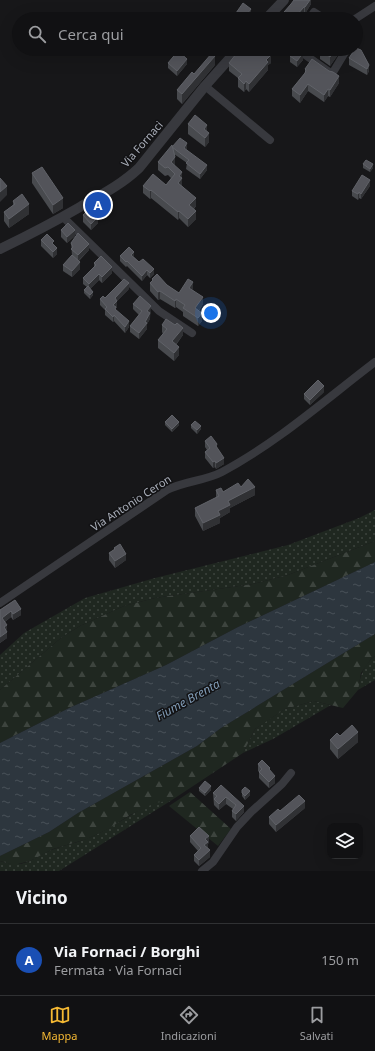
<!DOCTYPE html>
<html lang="it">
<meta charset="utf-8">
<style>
body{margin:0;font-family:"Noto Sans",sans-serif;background:#1e1f21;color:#f1f3f6}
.controls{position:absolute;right:12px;bottom:12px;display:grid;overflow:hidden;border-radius:8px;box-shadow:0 4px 16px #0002}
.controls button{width:36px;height:36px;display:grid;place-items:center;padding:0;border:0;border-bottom:1px solid #303133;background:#111113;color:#f1f3f6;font:20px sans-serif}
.you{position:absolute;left:211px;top:313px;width:14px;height:14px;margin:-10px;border:3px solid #fff;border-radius:50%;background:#1a73e8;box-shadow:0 0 0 6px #1a73e833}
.badge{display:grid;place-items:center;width:26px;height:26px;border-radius:50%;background:#f5b933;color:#fff;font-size:13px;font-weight:700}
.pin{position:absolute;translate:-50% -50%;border:2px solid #fff;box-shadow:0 1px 4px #0006}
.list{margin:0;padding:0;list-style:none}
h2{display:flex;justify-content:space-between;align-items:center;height:52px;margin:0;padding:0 16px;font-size:17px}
h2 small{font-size:13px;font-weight:400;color:#9c9da0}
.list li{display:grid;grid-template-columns:26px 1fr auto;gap:12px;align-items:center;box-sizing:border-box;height:72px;padding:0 16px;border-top:1px solid #303133}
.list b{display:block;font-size:15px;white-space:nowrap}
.list p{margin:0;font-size:13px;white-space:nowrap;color:#9c9da0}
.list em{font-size:13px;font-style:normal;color:#9c9da0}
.icon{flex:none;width:22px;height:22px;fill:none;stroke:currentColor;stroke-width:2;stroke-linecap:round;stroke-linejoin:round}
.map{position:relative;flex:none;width:375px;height:871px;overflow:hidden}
.search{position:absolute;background:#111113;box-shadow:0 4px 16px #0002;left:12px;right:12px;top:12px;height:44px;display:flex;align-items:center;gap:10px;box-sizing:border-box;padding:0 14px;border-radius:22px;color:#9c9da0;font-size:15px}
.sheet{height:124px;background:#111113}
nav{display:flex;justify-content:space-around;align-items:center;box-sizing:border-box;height:56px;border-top:1px solid #303133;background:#111113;font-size:11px;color:#9c9da0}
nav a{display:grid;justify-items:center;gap:2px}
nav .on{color:#f5b933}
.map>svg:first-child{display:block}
</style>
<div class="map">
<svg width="375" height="871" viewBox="0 0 375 871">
<defs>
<pattern id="grass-dots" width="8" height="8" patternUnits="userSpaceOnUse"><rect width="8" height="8" fill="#1f2720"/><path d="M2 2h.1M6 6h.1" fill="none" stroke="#3d443e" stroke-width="1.8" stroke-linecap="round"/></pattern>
<pattern id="forest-firs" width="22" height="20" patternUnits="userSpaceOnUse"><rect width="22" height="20" fill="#1f2720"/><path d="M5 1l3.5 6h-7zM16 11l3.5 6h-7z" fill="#3d443e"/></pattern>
<pattern id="water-ripples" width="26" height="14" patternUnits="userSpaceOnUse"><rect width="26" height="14" fill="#2d363e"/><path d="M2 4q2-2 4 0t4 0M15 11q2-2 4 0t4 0" fill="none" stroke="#495158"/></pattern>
</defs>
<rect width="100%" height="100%" fill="#171719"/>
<g fill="url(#grass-dots)">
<path d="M375,510V541L288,575L253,584L155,598L124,606L80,626L61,638L0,690V655L24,633L85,598L155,578L288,545L359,518Z"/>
<path d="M375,656V680L358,690C360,676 363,665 375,656Z"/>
<path d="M314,701L343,708L331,705L273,739L243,753L255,729L265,722L285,709Z"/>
<path d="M172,800L59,871H0V861C27,870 32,857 54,849C65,845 76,843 86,839C110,830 130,813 154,803C159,801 166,801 172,800Z"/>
</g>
<g fill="url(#forest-firs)">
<path d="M375,541V562L238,627L166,665L69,708L0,743V690L61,638L80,626L124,606L155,598L253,584L288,575Z"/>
<path d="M375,634V656L371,659L361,673L358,690L343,708L314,701L285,709L255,729L243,753L172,800L155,803L130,815L108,829L87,839L53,849L30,861L18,864H11L0,861V856L49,832L78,813L197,746L221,728Z"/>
<path d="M190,792L231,829L218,846L169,806Z"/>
</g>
<path fill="url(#water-ripples)" d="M375,562V634L221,728L197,746L78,813L49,832L0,856V743L69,708L166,665L238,627Z"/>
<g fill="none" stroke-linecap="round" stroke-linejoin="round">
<g stroke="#38393e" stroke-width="8">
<path d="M309,19L314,12L325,19"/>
<path d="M355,19L375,6"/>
<path d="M297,49L332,74L347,49"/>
<path d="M205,86L270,140"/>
<path d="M63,217L159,311L192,333"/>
<path d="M0,603L167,490C184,481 205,481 222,472C278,442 325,400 375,362"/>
<path d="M202,871L213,862L237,827L251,812L282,784L291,773"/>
</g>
<g stroke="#38393e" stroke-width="10">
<path d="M266,19L284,0"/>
<path d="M0,249C27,236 54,222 80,207C101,195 121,185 139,168L205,86L238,49"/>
</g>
</g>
<g fill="#484a4e">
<path d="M311,0V4L305,14L304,13L278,19Z"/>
<path d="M236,13L251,15L248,19H236Z"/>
<path d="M320,49H342L330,66L320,59Z"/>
<path d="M355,49L369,71L367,75L349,65V58Z"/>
<path d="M290,56L303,60L297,67L290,62Z"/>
<path d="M168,63L187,64L177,76L168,68Z"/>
<path d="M229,63H271L268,65V70L249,92L246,89L244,92L238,87V78L229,71Z"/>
<path d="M215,65L182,104L177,99V90L194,74Z"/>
<path d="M305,69L339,83L330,97L328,96L324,102L308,91L300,103L292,96V89L305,74Z"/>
<path d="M188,124L207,131L209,142L205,147L188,134Z"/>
<path d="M172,147L187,148L186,149L207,170L200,179L186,169L187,163L174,154L175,166L182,186L196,206L194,209L196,219L188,227L179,218L178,220L151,198L150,199L143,193V186L166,185L171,178L168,175L165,176L158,170V162Z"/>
<path d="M363,164L373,168L370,172L363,168Z"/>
<path d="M32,173L63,208L53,214L32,183Z"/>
<path d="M370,186L361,199L359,198L358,200L352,196V191Z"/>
<path d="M13,201L29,214L9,228L4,221V212L13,205Z"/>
<path d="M83,215L98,223L91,230L83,222Z"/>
<path d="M61,230L75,236L67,243L61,237Z"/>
<path d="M41,240L54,245L57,254L53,258L41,246Z"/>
<path d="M71,243L89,250L79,261L80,269L72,277L63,271V265L72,255Z"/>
<path d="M120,256L134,257L139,262L154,274L150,278L147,275L142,281L127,266L126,267L120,261Z"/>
<path d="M94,263L112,273L102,283L99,280L90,289L93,295L90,299L84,293V290L87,287L83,284V278L94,267Z"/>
<path d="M152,279L167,285L179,293L193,290L203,304L199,311L202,321L198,326L183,316V312L176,307L175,308L160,299L158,300L150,291V283L152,282Z"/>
<path d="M129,289L117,301V307L116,308V310L129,327L125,333L114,321L113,322L105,315V310L100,305V299Z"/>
<path d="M133,304L151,312L150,313V319L147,324V329L139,339L130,332V326L139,315L133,309Z"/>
<path d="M162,325L183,335L176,345L179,355L174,361L158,348V340L163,334L162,332Z"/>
<path d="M324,392L310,405L304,399V394Z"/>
<path d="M165,422L179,425L172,432L165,425Z"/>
<path d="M191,425L201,429L197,434L191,428Z"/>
<path d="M205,441L217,448L224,464L216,469L215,467L213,468L205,458V452L207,450L205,447Z"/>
<path d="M241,487L255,495L230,508V512L220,518V523L203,531L195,516V508L216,498V490L223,492Z"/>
<path d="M114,548L126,560L115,568L109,560V553L114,550Z"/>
<path d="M15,600L21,615L13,620L11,617L5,622L7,638L0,643V610Z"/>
<path d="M340,736L358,742L338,759L330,749V740Z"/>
<path d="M258,764L270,771L275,783L269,788L259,778V772L258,771Z"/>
<path d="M221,785L244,812L236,821L232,817V811L233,809L226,804L219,810L214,805L213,793Z"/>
<path d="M199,788L211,790L205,796L199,791Z"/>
<path d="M242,790L250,795L245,800L242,796Z"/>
<path d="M305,808L276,832L269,824V817Z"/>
<path d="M190,836L209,842L208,844V848L210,857L199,866L194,861V855L198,851L190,842Z"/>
</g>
<g fill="#303134">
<path d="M310,0H311V4L305,14V7Z"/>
<path d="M304,7V13L299,19H296V16Z"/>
<path d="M251,9V15L248,19H243Z"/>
<path d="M335,49H342L330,66V57Z"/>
<path d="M303,53V60L297,67V61Z"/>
<path d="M271,55V63L268,65V70L249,92V84Z"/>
<path d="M215,56V65L182,104V94Z"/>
<path d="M187,59V64L177,76V71Z"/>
<path d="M369,65V71L367,75V69Z"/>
<path d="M339,76V83L330,97V90Z"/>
<path d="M246,81V89L244,92V84Z"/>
<path d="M308,84V91L300,103V95Z"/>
<path d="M328,89V96L324,102V95Z"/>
<path d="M207,125V135L204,129Z"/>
<path d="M209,133V142L205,147V138Z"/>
<path d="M187,143V148L184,153V148Z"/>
<path d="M175,157V165L171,170V162Z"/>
<path d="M373,164V168L370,172V169Z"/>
<path d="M207,165V170L200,179V174Z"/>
<path d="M182,172V186L178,183L179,176Z"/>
<path d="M370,180V186L361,199V194Z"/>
<path d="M7,186V195L0,202V192Z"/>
<path d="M151,190V198L150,199V191Z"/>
<path d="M359,192V198L358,200V194Z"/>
<path d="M63,198V208L53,214V205Z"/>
<path d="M196,198V206L189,213V205Z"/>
<path d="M29,204V214L9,228V219Z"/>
<path d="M179,211V218L178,220V212Z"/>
<path d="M196,211V219L188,227V219Z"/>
<path d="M98,217V223L91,230V224Z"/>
<path d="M75,230V236L67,243V237Z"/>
<path d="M89,244V250L78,261V255Z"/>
<path d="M57,248V254L53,258V252Z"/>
<path d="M134,252V257L131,260V255Z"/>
<path d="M80,262V269L72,277V271Z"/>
<path d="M112,267V273L102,283V277Z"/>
<path d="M154,269V274L150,278V273Z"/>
<path d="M147,270V275L142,281V276Z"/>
<path d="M99,274V280L89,290V284Z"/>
<path d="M193,282V290L189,288Z"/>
<path d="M129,283V289L117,301V307L116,308V313L113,305L115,298Z"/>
<path d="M160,291V299L158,300V292Z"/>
<path d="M93,292V295L90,299V295Z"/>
<path d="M203,297V304L195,316V308Z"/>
<path d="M176,299V307L175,308V301Z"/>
<path d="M151,306L150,319L147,324V329L139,339V333L147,311Z"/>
<path d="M202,313V321L198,326V318Z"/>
<path d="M114,315V321L113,322V317Z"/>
<path d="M129,321V327L125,333V327Z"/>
<path d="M183,328V335L172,349V341Z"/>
<path d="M179,347V355L174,361V353Z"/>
<path d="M324,386V392L310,405V400Z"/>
<path d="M179,422V425L172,432V429Z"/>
<path d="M201,426V429L197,434V430Z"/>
<path d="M224,458V464L216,469V463Z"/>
<path d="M215,461V467L213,468V462Z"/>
<path d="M255,487V495L230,508V512L220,518V523L203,531V523L218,511L228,501Z"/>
<path d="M126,554V560L115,568V561Z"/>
<path d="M21,609V615L13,620V614Z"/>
<path d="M11,611V617L2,624V618Z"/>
<path d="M7,625V631L4,627Z"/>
<path d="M7,632V638L0,643V637Z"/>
<path d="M358,732V742L338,759V749Z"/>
<path d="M275,776V783L269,788V782Z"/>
<path d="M211,786V790L205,796V793Z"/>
<path d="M250,791V795L245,800V796Z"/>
<path d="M226,797V804L219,810V804Z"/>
<path d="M305,801V808L276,832V825Z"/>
<path d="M244,806V812L236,821V814Z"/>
<path d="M209,836V842L208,844V848L204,845L205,839Z"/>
<path d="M210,850V857L199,866V860Z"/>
</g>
<g fill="#53545a" stroke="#606268">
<path d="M294,0H310L305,7H304L296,16L299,18L298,19H278L291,4Z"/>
<path d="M243,3L251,9L243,19L236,13Z"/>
<path d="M356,48L361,50L369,65L367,69L349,58L355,49H356Z"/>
<path d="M240,49H264L271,55L266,60L268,62L249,84L246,81L244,84L238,78L242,74L229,63Z"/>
<path d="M295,49H297L303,53L297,61L290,56Z"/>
<path d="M320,49H335L330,57Z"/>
<path d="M178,51L187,59L177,71L168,63Z"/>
<path d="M212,53L215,56L182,94L177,90L192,72L194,74Z"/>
<path d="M312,59L329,71L333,72L339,76L330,90L328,89L324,95L308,84L300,95L292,89L305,73L306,70L305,69Z"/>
<path d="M195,115L207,125L204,129L209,133L205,138L188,124Z"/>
<path d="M180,138L187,143L184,148L207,165L200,174L186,163L189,160L172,147Z"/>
<path d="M172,145L175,157L171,162L182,172L179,176L182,178L178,183L196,198L189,205L196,211L188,219L179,211L178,212L151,190L150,191L143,186L153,174L166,185L175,174L168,167L165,168L158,162Z"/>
<path d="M366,160L373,164L370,169L363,164Z"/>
<path d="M42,167L63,198L53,205L32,173Z"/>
<path d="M362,175L370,180L361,194L359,192L358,194L352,191Z"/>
<path d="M0,178L7,186L0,192Z"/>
<path d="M22,194L29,204L9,219L4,212L15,204L13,201Z"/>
<path d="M90,208L98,217L91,224L83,215Z"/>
<path d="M68,223L75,230L67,237L61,230Z"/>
<path d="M78,233L89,244L78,255L71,249L73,247L71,243Z"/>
<path d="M47,234L54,241L52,243L57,248L53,252L41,240Z"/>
<path d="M129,247L134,252L131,255L139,262L143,259L154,269L150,273L147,270L142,276L127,261L126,262L120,256Z"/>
<path d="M72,255L80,262L72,271L63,265Z"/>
<path d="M101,256L112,267L102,277L99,274L89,284L83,278L96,265L94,263Z"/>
<path d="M157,274L167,285L179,293L188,279L193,282L189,288L203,297L195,308L202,313L198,318L183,308L185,305L176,299L175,301L160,291L158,292L150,283L153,280L152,279Z"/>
<path d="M124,279L129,283L115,298L117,301L113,305L116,307L115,309L129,321L125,327L114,315L113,317L105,309L107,307L100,299L103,296L105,298Z"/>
<path d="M88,286L93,292L90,295L84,290Z"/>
<path d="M140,296L151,306L147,311L150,313L145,322L147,323L139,333L130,326L142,311L133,304Z"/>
<path d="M166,319L175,325L177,323L183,328L172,341L179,347L174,353L158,340L167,329L162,325Z"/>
<path d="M318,380L324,386L310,400L304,394Z"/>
<path d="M172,415L179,422L172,429L165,422Z"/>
<path d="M195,421L201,426L197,430L191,425Z"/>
<path d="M211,436L217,444L216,446L224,458L216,463L215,461L213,462L205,452L210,448L205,441Z"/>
<path d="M248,479L255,487L228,501L230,505L218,511L220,515L203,523L195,508L219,496L216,490L221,488L223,492L238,483L241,487Z"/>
<path d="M120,544L126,554L115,561L109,553L115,549L114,548Z"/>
<path d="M15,600L21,609L13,614L11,611L2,618L7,625L4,627L7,632L0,637V610Z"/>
<path d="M352,725L358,732L338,749L330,740L337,733L340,736Z"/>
<path d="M262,760L270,768L269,769L275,776L269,782L259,772L262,769L258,764Z"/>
<path d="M205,781L211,786L205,793L199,788Z"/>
<path d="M221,785L244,806L236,814L232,811L236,805L226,797L219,804L214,799L217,796L213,793Z"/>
<path d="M245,787L250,791L245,796L242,793V790Z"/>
<path d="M299,795L305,801L276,825L269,817L278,809L280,811Z"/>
<path d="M199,827L209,836L205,839L208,842L204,845L210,850L199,860L194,855L201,848L190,836Z"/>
</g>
<g text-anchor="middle" stroke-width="3" stroke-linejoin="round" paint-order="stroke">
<g font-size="11" fill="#a9aeb9" stroke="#121214">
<text transform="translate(142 144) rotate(-49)" y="4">Via Fornaci</text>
<text transform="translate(131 503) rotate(-33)" y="4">Via Antonio Ceron</text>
</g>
<g font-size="12" font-style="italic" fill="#809bb5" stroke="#121214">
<text transform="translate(188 700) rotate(-29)" y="4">Fiume Brenta</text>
</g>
</g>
</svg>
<div class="controls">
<button><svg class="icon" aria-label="layers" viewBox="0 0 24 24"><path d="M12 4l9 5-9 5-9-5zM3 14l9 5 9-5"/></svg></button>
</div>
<div class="you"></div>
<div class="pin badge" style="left:98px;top:205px;background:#1a4fb4">A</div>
<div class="search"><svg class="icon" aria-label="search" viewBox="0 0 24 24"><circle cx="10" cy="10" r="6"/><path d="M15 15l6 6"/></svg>Cerca qui</div>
</div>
<section class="sheet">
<h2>Vicino<small></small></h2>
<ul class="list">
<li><span class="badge" style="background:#1a4fb4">A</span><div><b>Via Fornaci / Borghi</b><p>Fermata · Via Fornaci</p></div><em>150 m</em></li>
</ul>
</section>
<nav>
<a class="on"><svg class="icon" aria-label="map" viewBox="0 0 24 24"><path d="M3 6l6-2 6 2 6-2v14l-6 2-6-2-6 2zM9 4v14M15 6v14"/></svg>Mappa</a>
<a><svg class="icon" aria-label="directions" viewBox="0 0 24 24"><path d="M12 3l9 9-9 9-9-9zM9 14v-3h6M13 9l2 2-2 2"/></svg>Indicazioni</a>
<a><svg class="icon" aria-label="saved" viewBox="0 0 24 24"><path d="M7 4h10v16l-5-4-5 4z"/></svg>Salvati</a>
</nav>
